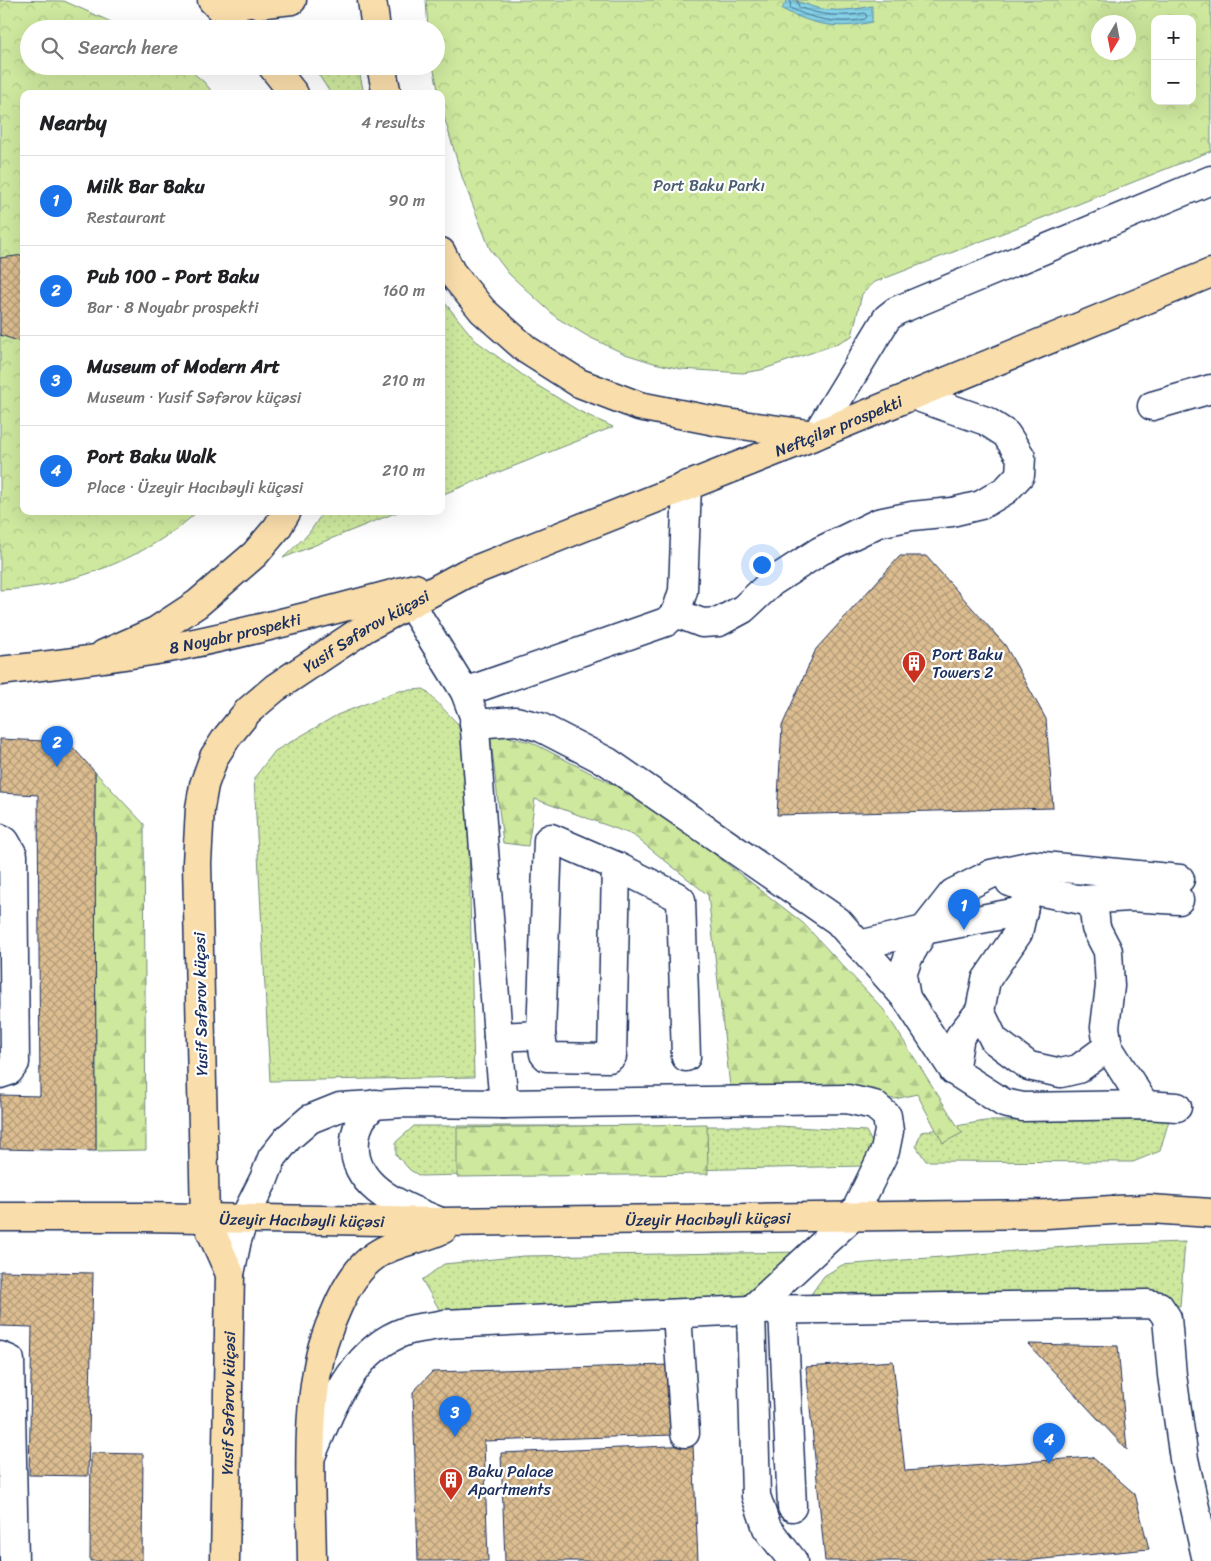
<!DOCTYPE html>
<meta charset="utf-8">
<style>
body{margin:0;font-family:Sriracha,sans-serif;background:#f2f2f2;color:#202124}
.controls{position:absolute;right:15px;top:15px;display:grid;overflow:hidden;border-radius:10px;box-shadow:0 5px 20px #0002}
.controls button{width:45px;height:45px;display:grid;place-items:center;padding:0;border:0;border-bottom:1px solid #e0e0e0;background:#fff;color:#202124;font:25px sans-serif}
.compass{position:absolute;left:1091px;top:15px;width:45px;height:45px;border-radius:50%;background:#fff;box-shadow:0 5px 20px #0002;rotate:190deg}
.you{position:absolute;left:761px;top:564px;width:18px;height:18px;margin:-12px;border:4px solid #fff;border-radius:50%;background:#1a73e8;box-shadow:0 0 0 8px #1a73e833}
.badge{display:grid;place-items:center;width:32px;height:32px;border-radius:50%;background:#1a73e8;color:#fff;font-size:16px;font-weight:700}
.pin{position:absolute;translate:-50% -41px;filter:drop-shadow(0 1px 2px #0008)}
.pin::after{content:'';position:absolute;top:26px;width:18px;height:15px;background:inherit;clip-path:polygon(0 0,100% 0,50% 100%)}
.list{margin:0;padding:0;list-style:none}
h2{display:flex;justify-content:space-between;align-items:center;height:65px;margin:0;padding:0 20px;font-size:21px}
h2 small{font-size:16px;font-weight:400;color:#757577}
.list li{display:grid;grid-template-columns:32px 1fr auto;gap:15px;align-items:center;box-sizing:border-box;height:90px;padding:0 20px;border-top:1px solid #e0e0e0}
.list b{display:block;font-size:19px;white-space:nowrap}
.list p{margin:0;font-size:16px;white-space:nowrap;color:#757577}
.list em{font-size:16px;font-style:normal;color:#757577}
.icon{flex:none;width:28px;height:28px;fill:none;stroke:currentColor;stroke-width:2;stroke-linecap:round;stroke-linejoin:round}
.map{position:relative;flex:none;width:1211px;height:1561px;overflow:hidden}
.search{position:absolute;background:#fff;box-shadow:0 5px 20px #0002;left:20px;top:20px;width:425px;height:55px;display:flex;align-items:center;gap:12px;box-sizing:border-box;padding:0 18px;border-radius:28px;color:#757577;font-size:19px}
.panel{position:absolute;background:#fff;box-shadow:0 5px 20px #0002;left:20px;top:90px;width:425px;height:425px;border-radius:10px}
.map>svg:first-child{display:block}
</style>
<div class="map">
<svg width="1211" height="1561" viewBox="0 0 1211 1561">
<defs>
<pattern id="grass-dots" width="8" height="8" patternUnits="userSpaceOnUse" patternTransform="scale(1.25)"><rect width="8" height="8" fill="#cee89e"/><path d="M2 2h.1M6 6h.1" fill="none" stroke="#b0c78a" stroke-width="1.8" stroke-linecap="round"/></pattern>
<pattern id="forest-firs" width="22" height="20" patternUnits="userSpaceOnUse" patternTransform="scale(1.25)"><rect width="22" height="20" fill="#cee89e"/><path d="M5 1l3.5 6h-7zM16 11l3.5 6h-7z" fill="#b0c78a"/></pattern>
<pattern id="park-crowns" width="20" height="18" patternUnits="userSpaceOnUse" patternTransform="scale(1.25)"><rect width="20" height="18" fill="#cee89e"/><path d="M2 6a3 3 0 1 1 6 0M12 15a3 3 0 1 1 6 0" fill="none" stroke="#b0c78a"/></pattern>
<pattern id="water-rules" width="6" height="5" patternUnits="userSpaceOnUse" patternTransform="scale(1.25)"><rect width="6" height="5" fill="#85d1e5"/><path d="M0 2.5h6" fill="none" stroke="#72b4c7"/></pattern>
<pattern id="building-cross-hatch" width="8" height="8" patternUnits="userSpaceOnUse" patternTransform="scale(1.25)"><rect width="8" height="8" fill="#ddbe90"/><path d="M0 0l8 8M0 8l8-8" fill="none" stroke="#b29b79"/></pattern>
</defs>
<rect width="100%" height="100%" fill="#fff"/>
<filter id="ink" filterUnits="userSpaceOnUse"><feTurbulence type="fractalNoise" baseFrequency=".02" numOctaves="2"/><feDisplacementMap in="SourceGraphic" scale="10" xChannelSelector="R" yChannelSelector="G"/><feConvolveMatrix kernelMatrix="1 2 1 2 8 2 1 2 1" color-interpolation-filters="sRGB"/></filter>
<g filter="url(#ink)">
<g fill="url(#grass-dots)" stroke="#748c7e">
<path d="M313,66H358L364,94H331Z"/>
<path d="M441,298L475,340L532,382L579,411L613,427L441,495Z"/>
<path d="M324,511H400L283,558L309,533Z"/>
<path d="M424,689L458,724L467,757L474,1077L270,1081L254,778L275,751L337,715L398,691Z"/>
<path d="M1169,1120L1160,1151L1133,1162L926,1161L916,1146L921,1132L985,1121Z"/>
<path d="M414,1126H778L866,1131L875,1148L863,1166L420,1176L410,1170L396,1155V1142Z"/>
<path d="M1185,1242L1180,1306L1155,1300L804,1304L824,1276L842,1265L1090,1245Z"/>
<path d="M803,1252L749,1295L695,1308L442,1314L422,1280L444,1264L524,1256Z"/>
</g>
<g fill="url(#forest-firs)" stroke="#748c7e">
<path d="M490,733L531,742L649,803L803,923L884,1010L962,1133L943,1143L917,1094L895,1099L730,1086L708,895L633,835L535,799L528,846L503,843Z"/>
<path d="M95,772L144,824L146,1150L96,1151Z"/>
<path d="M707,1124L708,1174L457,1177V1128Z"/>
</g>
<g fill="url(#park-crowns)" stroke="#748c7e" fill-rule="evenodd">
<path d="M0,0L64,1L127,29H29V66H185L204,82L214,94H24V511H198C148,558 68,588 0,590Z"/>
<path d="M426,0H1211V151L1076,205L875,282L862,294L852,336L834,345L761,370L743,373L681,369L654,363L625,354L589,337L557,318L509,274L490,249L463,180L445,120L441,104V94H439L433,66H436V29H428ZM1155,19H1192V101H1155ZM1098,22H1128V52H1098Z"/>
</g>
<path fill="url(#water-rules)" stroke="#5b90af" d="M787,0C798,0 806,5 817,8C836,12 853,10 872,6V22C838,30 813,25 782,9Z"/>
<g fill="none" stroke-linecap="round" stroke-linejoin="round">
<path stroke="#457094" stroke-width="1" d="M791,0L790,8C814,20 839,24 865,19L867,17L865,13C843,17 820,16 799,7L797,0"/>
</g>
<g fill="url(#building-cross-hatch)" stroke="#1b2f5e">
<path d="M24,255V343L0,335V258Z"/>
<path d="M900,556H926L1005,645L1046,719L1053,808L777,815L782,726L816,649Z"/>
<path d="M0,739L68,742L95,772L96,1151L0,1149V1095L40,1096L38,795L0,793Z"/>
<path d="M0,1271L93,1273L88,1476L29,1475L32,1327L0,1326Z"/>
<path d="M1028,1344L1118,1346L1127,1450Z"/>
<path d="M893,1361L905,1471L1092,1457L1135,1494L1149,1549L1023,1561H825L806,1367Z"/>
<path d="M669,1365L673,1435L484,1441L488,1561H418L413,1392L432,1372Z"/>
<path d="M693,1445L698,1561H505L501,1453Z"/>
<path d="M91,1453L143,1454L142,1561H90Z"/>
</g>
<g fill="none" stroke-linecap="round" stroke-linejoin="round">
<defs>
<g id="minor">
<path d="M1152,406L1211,389"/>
<path d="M816,435L887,318L896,311L1211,180"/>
<path d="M410,603L465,692L474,716L498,1037L504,1104"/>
<path d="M676,613L702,623L719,622L743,609L772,582L820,551L878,523L912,516L952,512L981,505L1006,490L1020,475L1021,457L1006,434L986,421L912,395"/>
<path d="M465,692L666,622L676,613L683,591L687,485"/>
<path d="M474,724L516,721L540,727L608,762L802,896L838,921L906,998L954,1071L1004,1103L1023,1107L1145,1105L1177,1107"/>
<path d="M0,838L5,841L13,855L15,1063L9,1071L0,1074"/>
<path d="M1010,882L1028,889L1082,900L1130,897L1179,900"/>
<path d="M1028,889L1018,933L986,980L980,1011L994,1040L1029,1066L1061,1073L1078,1069L1108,1047"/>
<path d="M1093,900L1096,928L1108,951L1110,986L1105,1027L1108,1047L1145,1105"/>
<path d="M859,945L924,930L1023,911"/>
<path d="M906,998L902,975L908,958L924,930L953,893L991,874L1033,865L1180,879"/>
<path d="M541,1035L548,840L551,838L616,866"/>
<path d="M498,1037L541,1035L544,1054L547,1057L609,1058L612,1056L616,866L676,896L681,900L686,1057"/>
<path d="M954,1071L960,1036L980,1011"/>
<path d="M375,1104C370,1109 363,1115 360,1122C355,1132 354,1141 355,1152C359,1192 409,1209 441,1222"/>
<path d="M230,1274L237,1240L244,1219L264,1179L272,1158L288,1138L310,1119L340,1107L405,1103L504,1104L847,1099L874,1105L887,1116L889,1131L885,1151L853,1216L751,1310L756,1496L767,1528L793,1561"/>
<path d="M783,1309L792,1507"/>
<path d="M677,1314L685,1433"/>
<path d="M0,1356L10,1360L14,1561"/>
<path d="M311,1456C332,1408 351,1350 406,1331C418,1327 432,1327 444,1324L751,1310L1148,1304L1159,1306L1167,1318L1172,1375L1184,1459L1207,1561"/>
</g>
<g id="major">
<path d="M212,0L239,29"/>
<path d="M237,0L257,4L292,0"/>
<path d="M372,0L376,29"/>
<path d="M272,66L294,94"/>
<path d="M381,66L387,94"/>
<path d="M441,252L451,272L483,311L527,350L579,383L639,406L720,422L816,435"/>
<path d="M104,654L156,631L197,604L255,554L277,528L287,511"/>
</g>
<g id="highway">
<path id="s1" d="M0,671C60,664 120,657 180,646C259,630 337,609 415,588"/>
<path id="s2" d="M0,1217H141L443,1222L1047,1214L1112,1210L1150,1209L1211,1213"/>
<path id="s3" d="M225,1561L230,1274L205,1218L197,863L200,808L204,785L214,757L227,737L248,711L275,688L365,628L465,574L816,435L1211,273"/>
<path d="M312,1561C311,1494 305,1409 323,1345C327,1332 332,1319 338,1306C347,1286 358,1267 376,1255C396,1241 422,1240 443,1229"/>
</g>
</defs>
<use href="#minor" stroke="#1b2f5e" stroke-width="31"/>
<use href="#major" stroke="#1b2f5e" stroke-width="31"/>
<use href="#highway" stroke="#1b2f5e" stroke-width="31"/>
<use href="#minor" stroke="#fff" stroke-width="28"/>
<use href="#major" stroke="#f9ddab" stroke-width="28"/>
<use href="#highway" stroke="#f9ddab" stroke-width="28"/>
</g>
</g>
<defs>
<symbol id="building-pin" viewBox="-11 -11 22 30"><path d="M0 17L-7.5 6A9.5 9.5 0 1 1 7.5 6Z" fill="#c8321e" stroke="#fff"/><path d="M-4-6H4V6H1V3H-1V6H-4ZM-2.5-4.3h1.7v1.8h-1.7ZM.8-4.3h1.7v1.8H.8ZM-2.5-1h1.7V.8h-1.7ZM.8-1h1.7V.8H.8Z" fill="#fff"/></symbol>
</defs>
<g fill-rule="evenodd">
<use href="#building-pin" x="900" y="649" width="28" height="38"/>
<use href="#building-pin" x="437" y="1466" width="28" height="38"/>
</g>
<g text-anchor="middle" stroke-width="4.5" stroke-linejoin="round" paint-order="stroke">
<g font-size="16" fill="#485d6e" stroke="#fff">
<text x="709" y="191">Port Baku Parkı</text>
</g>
<g font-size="16" fill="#1b2f5e" stroke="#fff">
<text dy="6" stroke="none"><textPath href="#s3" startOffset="1528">Neftçilər prospekti</textPath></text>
<text dy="6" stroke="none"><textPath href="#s3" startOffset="1012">Yusif Səfərov küçəsi</textPath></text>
<text dy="6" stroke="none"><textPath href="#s1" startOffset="238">8 Noyabr prospekti</textPath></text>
<text transform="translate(200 1004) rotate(-91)" y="6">Yusif Səfərov küçəsi</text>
<text dy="6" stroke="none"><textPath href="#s2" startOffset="708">Üzeyir Hacıbəyli küçəsi</textPath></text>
<text dy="6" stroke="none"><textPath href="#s2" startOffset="302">Üzeyir Hacıbəyli küçəsi</textPath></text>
<text dy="6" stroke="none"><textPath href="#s3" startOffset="158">Yusif Səfərov küçəsi</textPath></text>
</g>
<g font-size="16" fill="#1b2f5e" stroke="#fff" text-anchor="start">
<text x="932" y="660">Port Baku<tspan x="932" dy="18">Towers 2</tspan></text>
<text x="468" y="1477">Baku Palace<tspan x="468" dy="18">Apartments</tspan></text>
</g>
</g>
</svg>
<div class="controls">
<button>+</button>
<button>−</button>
</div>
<svg class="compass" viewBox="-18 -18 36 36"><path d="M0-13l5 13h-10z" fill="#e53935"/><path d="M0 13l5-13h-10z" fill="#757577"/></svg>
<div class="you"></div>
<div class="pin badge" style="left:964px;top:930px">1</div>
<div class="pin badge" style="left:57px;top:767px">2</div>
<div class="pin badge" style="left:455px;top:1437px">3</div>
<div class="pin badge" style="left:1049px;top:1464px">4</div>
<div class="search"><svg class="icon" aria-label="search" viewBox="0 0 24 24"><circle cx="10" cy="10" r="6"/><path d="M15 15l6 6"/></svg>Search here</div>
<section class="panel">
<h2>Nearby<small>4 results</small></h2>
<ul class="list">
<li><span class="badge">1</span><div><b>Milk Bar Baku</b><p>Restaurant</p></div><em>90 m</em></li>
<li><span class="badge">2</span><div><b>Pub 100 - Port Baku</b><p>Bar · 8 Noyabr prospekti</p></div><em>160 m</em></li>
<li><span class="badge">3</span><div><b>Museum of Modern Art</b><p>Museum · Yusif Səfərov küçəsi</p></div><em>210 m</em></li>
<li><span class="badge">4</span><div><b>Port Baku Walk</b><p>Place · Üzeyir Hacıbəyli küçəsi</p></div><em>210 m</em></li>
</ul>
</section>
</div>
